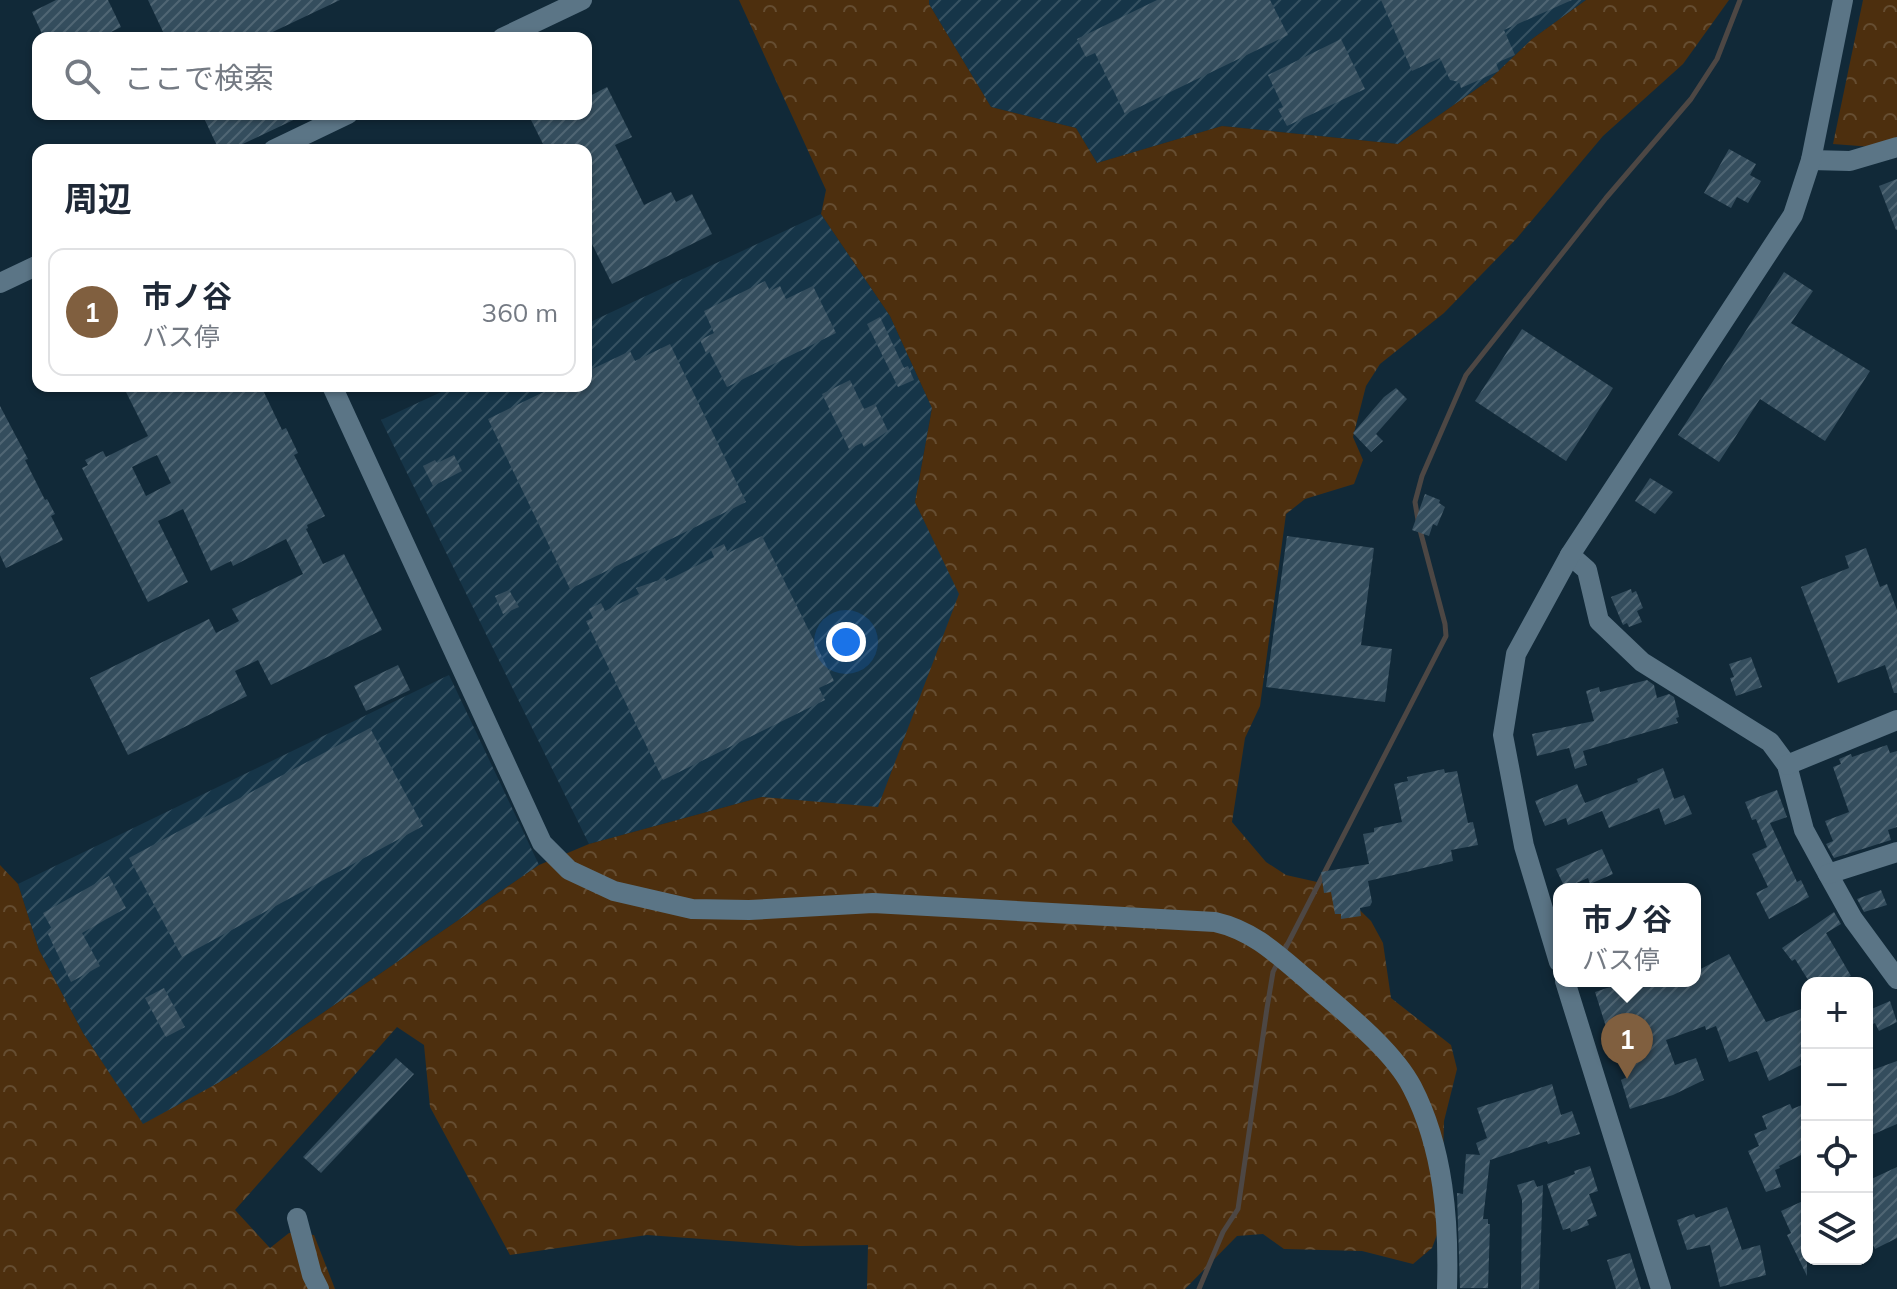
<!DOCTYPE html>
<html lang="ja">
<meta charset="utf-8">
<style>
body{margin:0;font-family:Mulish,"Noto Sans JP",sans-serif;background:#f6f6f7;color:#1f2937}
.controls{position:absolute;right:24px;bottom:24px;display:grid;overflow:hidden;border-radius:16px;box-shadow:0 2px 6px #0004}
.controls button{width:72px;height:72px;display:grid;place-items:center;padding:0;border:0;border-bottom:2px solid #e0e1e3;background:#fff;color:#1f2937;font:40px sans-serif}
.you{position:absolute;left:846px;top:642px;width:28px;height:28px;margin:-20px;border:6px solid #fff;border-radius:50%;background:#1a73e8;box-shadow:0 0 0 12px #1a73e833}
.badge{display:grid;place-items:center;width:52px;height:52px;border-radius:50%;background:#805f3f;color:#fff;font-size:26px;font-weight:700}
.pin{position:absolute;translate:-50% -66px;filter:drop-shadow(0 2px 4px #0008)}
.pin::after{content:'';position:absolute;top:42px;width:28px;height:24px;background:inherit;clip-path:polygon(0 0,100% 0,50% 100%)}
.popup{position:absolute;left:1553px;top:883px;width:148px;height:104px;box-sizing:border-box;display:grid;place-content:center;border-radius:16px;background:#fff;filter:drop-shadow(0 2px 6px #0005);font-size:26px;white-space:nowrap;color:#747a83}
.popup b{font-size:30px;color:#1f2937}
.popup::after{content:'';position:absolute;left:50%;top:100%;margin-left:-16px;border:16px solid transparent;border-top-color:#fff}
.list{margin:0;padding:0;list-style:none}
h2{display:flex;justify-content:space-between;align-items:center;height:104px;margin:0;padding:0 32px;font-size:34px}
h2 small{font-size:26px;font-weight:400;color:#747a83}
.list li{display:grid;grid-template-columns:52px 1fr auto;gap:24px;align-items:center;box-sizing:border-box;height:128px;margin:0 16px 16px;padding:0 16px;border:2px solid #e0e1e3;border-radius:16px}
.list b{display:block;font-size:30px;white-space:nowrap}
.list p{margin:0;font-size:26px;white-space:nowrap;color:#747a83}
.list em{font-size:26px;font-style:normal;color:#747a83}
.icon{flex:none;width:44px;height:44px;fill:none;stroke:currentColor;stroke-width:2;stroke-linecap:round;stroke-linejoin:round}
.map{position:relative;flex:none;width:1897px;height:1289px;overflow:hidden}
.search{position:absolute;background:#fff;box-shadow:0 2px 6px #0004;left:32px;top:32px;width:560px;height:88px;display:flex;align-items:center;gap:20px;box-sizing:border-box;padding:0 28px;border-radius:16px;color:#747a83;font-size:30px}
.panel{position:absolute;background:#fff;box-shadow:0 2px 6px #0004;left:32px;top:144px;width:560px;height:248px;border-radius:16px}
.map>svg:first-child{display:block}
</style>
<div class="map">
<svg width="1897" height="1289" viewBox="0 0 1897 1289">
<defs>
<pattern id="industrial-furrows" width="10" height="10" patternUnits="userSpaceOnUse" patternTransform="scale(2)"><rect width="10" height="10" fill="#163548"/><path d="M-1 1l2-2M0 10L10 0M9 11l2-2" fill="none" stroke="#375262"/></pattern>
<pattern id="forest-crowns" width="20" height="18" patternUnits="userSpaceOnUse" patternTransform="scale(2)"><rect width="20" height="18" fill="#4d2f0e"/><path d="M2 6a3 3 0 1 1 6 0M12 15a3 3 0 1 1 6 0" fill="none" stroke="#654d31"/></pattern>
<pattern id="building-hatch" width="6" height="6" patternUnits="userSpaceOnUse" patternTransform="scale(2)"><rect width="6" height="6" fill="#344d5d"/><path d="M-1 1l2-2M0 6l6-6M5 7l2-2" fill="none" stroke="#506674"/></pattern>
</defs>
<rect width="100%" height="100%" fill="#112938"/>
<g fill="url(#industrial-furrows)">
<path d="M929,0H1586L1532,39L1488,81L1398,144L1222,126L1097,163L1076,128L991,107L929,4Z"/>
<path d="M821,214L890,316L932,408L915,502L960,594L878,808L762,797L589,844L381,420L454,386H586V324Z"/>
<path d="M449,675L539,865L229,1077L143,1125L83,1033L39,950L18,884Z"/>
</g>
<g fill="url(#forest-crowns)">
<path d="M739,0H929V4L991,107L1076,128L1097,163L1222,126L1398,144L1488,81L1532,39L1586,0H1729L1683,64L1603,136L1517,238L1444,313L1380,364L1366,386L1353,437L1363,460L1354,484L1305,499L1286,514L1260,706L1245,738L1232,822L1266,862L1286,875L1335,886L1371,921L1383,943L1391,998L1451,1045L1457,1069L1444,1121L1441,1224L1432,1248L1413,1264L1362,1251L1284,1249L1263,1234L1237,1236L1185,1289H867L868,1245L799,1246L647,1235L510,1255L430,1107L424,1045L397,1027L235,1210L270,1248L289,1233L314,1235L335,1289H0V865L18,884L39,950L83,1033L143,1124L229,1077L539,865L589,844L762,797L878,807L959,594L915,502L932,408L890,316L821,214L826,190Z"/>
<path d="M1863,0H1897V137L1873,147L1833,144Z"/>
</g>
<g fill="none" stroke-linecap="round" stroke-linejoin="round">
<g stroke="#4d4744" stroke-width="5">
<path d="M1418,520L1415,502L1422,476L1466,375L1606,198L1691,99L1717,59L1740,0"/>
<path d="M1283,953L1446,636L1445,624L1420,530"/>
<path d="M1199,1289L1223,1232L1238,1209L1267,1008L1273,972L1278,962"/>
</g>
</g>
<g fill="url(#building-hatch)" fill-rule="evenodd">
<path d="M56,0H108L121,27L99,38H44L32,12Z"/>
<path d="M148,0H340L260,38H166Z"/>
<path d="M1157,0H1270L1288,35L1125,114L1095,53L1086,57L1077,39Z"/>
<path d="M1381,0H1572L1504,30L1515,55L1496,63L1499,71L1461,88L1459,82L1450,80L1440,58L1412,71Z"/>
<path d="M1341,39L1365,89L1287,126L1278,109L1283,107L1268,75Z"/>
<path d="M607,87L632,137L615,145L644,205L671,192L676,202L692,194L712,234L612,284L586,232V150H546L528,114H586V98Z"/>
<path d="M202,114H306L230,150H219Z"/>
<path d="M1729,149L1756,164L1750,175L1761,181L1748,203L1737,197L1731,208L1704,193Z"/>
<path d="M1897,179V230H1896L1879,186Z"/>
<path d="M1784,272L1813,291L1791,323L1870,371L1825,441L1760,399L1719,462L1678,435Z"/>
<path d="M765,281L770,291L780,286L786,299L813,286L836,333L727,387L709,351L706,353L700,340L714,333L704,311Z"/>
<path d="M880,317L904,368L908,366L914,380L898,387L867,324Z"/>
<path d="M1522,329L1613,388L1566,461L1475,401Z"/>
<path d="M670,344L746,502L570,589L488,419L556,386H586V372L630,351L635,361Z"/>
<path d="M850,380L864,409L875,404L888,431L864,447L862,443L849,449L822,394Z"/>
<path d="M123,386H261L282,430L286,428L298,453L294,455L325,516L307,525L308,528L306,529L323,564L344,554L382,630L271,685L258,660L235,671L247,696L128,755L90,678L209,619L216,633L239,621L232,609L303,574L286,539L233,566L231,561L211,571L183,509L158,521L188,582L148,602L82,468L88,465L85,460L103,451L106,457L148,436ZM157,455L171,483L146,496L132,467Z"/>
<path d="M1396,388L1407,399L1376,434L1383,441L1371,452L1353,433L1384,397Z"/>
<path d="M0,406L28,459L25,460L45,500L47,499L55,514L51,516L63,540L6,568L0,555Z"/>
<path d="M454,455L462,471L433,486L423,466L435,460L437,463Z"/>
<path d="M1650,478L1673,492L1655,514L1635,501Z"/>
<path d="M1425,494L1440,500L1439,503L1445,507L1437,526L1433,524L1429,536L1412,530Z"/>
<path d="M762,536L834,681L819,688L825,700L663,780L586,621L593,618L589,609L601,603L605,611L639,594L636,588L665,578L666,581L714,557L711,550L724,544L728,553Z"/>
<path d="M1287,536L1374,548L1361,645L1392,649L1385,702L1266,687Z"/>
<path d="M1866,548L1880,587L1887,584L1897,610V693H1894L1885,665L1838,683L1801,587L1849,568L1845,556Z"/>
<path d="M1631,589L1632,593L1636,591L1643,608L1637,611L1642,622L1629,627L1627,623L1623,625L1611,597Z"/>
<path d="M509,590L519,607L503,614L495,596Z"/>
<path d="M1751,657L1762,687L1736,696L1730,678L1734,677L1729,664Z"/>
<path d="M398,665L410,690L366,711L354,686Z"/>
<path d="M1647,680L1654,685L1657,698L1669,694L1674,697L1679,717L1676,718L1678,723L1583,751L1587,765L1575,769L1569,748L1537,756L1532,734L1594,721L1586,691L1599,687L1600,692Z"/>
<path d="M370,728L423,826L182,957L129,858Z"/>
<path d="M1887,745L1890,753L1897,751V827L1888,830L1891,840L1834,858L1826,844L1833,841L1825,821L1849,812L1833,767L1841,764L1839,759L1851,754L1852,757Z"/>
<path d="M1663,768L1674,799L1684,795L1692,814L1665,825L1659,808L1609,828L1602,811L1568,825L1566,818L1545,826L1535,801L1577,784L1585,803L1638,782L1637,779Z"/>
<path d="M1444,769L1445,773L1457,771L1468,823L1473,822L1478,845L1451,850L1453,861L1368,881L1372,902L1370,906L1360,908L1361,916L1341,919V914H1335L1331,892L1324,893L1321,872L1369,864L1363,834L1374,832V828L1402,822L1394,784L1408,781L1407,777Z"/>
<path d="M1777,790L1787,817L1770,823L1797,882L1801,880L1809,897L1769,919L1756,893L1768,887L1752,854L1767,847L1756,819L1752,820L1745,802Z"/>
<path d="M1602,849L1613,874L1590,884L1588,878L1565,888L1556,869Z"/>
<path d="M109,876L126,908L82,933L100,966L71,982L47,932L52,929L43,913Z"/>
<path d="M1881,890L1887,905L1864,912L1857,899Z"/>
<path d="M1834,912L1841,924L1826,933L1851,976L1834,983H1810L1795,959L1792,961L1782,948Z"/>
<path d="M1729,954L1766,1022L1807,1007V1057L1800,1060L1801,1065L1769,1081L1757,1051L1729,1062L1716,1026L1706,1030L1705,1026L1666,1040L1675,1065L1696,1058L1704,1080L1673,1095L1630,1109L1621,1080L1629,1076L1619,1040L1611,1043L1595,992L1628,981H1695V972Z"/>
<path d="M164,988L185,1027L166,1037L145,998Z"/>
<path d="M1890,1001L1897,1022L1879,1031L1875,1023L1871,1025L1867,1011Z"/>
<path d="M396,1058L414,1074L321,1173L303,1157Z"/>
<path d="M1897,1061V1124L1867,1137V1072Z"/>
<path d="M1552,1084L1561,1115L1572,1111L1580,1134L1548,1144L1547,1141L1490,1160L1483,1219H1488V1224H1490L1488,1288H1460L1457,1193L1463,1194L1466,1154L1480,1155L1476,1143L1487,1138L1477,1108Z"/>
<path d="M1807,1103V1152L1779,1166L1780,1168L1775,1170L1781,1187L1766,1192L1748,1151L1759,1146L1754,1134L1767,1129L1762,1116L1790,1104L1792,1109Z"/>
<path d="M1590,1166L1598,1191L1589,1194L1597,1216L1587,1220L1589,1225L1571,1232L1570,1228L1563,1230L1547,1184L1575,1174L1574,1171Z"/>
<path d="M1897,1167V1238L1875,1249L1872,1243L1867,1245V1181Z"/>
<path d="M1534,1180L1537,1187L1543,1185L1539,1289H1521L1522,1200L1517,1185Z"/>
<path d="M1803,1201L1807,1210V1276L1787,1235L1791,1233L1781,1211Z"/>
<path d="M1727,1207L1742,1250L1760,1245L1766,1275L1720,1287L1710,1245L1687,1250L1677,1220L1694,1214L1696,1218Z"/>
<path d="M1630,1253L1641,1289H1616L1607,1260Z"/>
</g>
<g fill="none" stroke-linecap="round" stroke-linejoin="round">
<g stroke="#5b7586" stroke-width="20">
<path d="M502,38L582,0"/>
<path d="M273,150L348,114"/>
<path d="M1811,160L1850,161L1897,147"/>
<path d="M0,283L38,265"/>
<path d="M332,386L542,843L569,870L614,891L692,909L749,910L873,903L1215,922C1255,931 1280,957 1311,983C1343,1011 1392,1049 1412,1087C1444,1149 1449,1221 1447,1289"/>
<path d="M1570,555L1587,570L1599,621L1642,662L1770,742L1787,765L1804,830L1828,874L1853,919L1897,979"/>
<path d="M1787,765L1897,720"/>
<path d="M1828,874L1897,852"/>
<path d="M1559,962L1524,846L1503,735L1516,654L1570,555L1793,215L1811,160L1843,0"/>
<path d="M1565,981L1661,1289"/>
<path d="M297,1218L312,1275L319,1289"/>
</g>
</g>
</svg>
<div class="controls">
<button>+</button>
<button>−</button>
<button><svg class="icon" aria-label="locate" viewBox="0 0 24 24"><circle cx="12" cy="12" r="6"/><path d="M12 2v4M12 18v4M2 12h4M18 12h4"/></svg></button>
<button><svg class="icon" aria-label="layers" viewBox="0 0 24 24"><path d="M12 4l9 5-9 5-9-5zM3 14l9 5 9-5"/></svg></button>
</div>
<div class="you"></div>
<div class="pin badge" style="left:1627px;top:1079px">1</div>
<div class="popup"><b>市ノ谷</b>バス停</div>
<div class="search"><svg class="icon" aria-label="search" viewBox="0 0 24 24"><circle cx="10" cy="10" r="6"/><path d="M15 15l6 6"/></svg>ここで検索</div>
<section class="panel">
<h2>周辺<small></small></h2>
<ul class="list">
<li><span class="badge">1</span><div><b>市ノ谷</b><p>バス停</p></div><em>360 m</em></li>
</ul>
</section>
</div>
